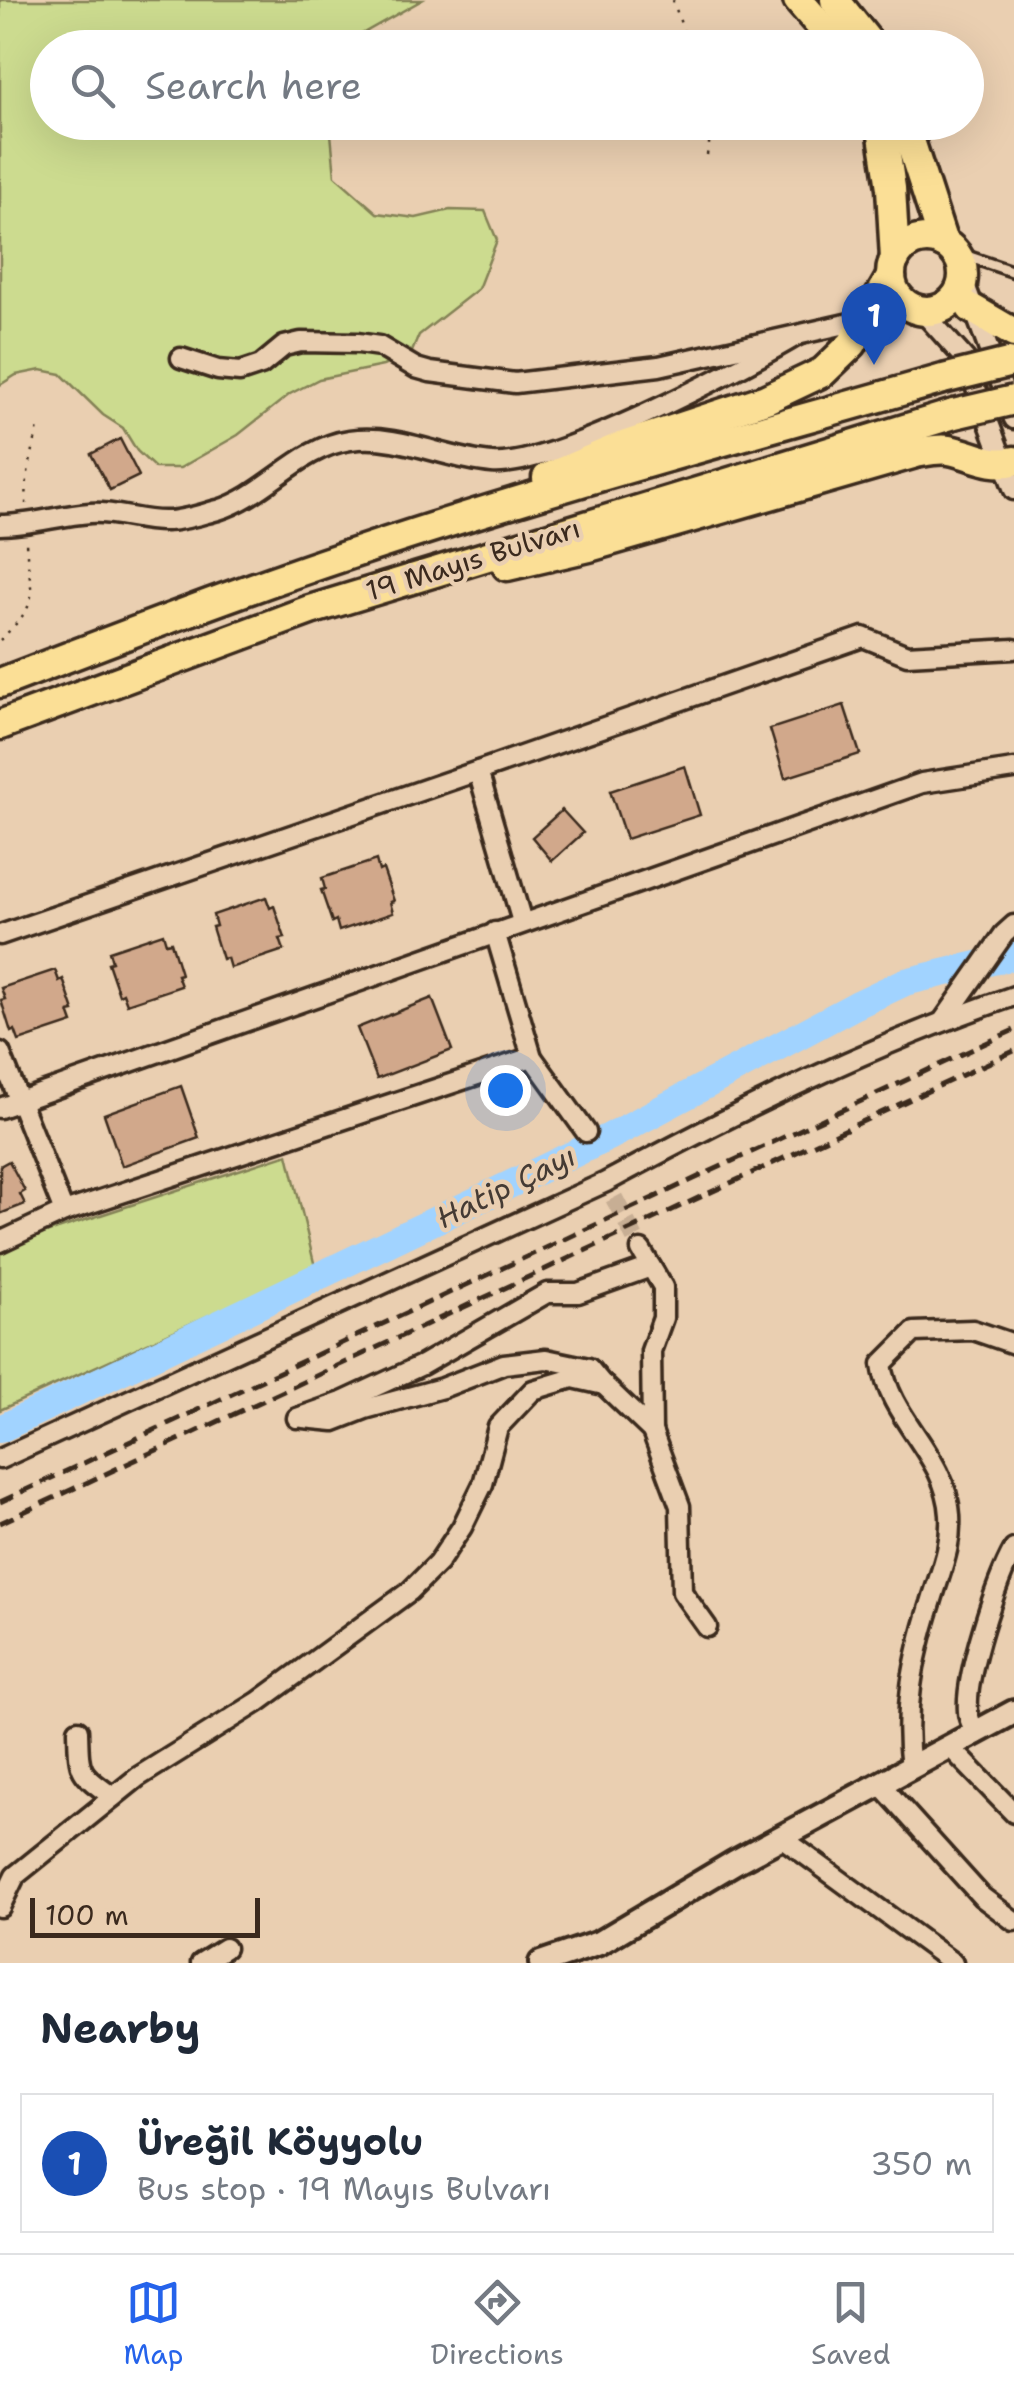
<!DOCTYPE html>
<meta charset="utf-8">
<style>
body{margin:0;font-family:"Shantell Sans",sans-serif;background:#f6f6f7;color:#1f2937}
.scale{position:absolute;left:30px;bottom:25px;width:230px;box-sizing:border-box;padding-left:10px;border:5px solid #3b2a1e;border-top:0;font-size:28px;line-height:35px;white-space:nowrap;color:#3b2a1e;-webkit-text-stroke:8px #eacfb1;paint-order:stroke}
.you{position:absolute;left:505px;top:1090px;width:35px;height:35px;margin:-25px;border:8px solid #fff;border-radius:50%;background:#1a73e8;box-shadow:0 0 0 15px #1a73e833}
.badge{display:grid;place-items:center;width:65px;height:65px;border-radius:50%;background:#2563eb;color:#fff;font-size:32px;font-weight:700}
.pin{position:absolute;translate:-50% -82px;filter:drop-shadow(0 2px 5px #0008)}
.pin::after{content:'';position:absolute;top:52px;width:35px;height:30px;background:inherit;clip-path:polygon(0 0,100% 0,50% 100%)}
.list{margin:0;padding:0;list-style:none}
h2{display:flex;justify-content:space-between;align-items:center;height:130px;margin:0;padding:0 40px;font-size:42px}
h2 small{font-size:32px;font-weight:400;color:#747a83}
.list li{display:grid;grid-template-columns:65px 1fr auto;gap:30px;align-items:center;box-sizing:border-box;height:140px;margin:0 20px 20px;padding:0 20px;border:2px solid #e0e1e3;border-radius:0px}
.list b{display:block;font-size:38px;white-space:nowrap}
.list p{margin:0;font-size:32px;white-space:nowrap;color:#747a83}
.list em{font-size:32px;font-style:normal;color:#747a83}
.icon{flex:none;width:55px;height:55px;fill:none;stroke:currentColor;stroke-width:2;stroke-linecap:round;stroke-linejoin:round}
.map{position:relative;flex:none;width:1014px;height:1963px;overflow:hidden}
.search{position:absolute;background:#fff;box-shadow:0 10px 40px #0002;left:30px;right:30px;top:30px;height:110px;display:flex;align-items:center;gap:25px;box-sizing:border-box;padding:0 35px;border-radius:55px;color:#747a83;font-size:38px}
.sheet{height:290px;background:#fff}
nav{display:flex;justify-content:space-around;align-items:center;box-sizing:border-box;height:140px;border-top:2px solid #e0e1e3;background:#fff;font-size:28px;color:#747a83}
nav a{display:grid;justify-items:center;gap:5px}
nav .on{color:#2563eb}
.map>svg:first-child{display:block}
</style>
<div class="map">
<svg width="1014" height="1963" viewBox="0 0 1014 1963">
<rect width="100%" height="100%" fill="#eacfb1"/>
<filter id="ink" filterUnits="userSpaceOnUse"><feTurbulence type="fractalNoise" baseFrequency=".01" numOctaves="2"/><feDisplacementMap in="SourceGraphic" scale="20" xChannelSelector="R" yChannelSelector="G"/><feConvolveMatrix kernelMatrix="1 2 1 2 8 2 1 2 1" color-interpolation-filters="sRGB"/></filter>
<g filter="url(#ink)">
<g fill="#ccdb8f" stroke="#848256" stroke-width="2.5">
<path d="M0,0H422L353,39L348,47L48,48V122L330,123L335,176L377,213L416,218L450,210L485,211L497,240L478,289L419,335L411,354L383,366L319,379L290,394L238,435L180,468H155L137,451L123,428L103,415L61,374L41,370L16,375L0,385Z"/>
<path d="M288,1154L315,1267L0,1410V1252L27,1239Z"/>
</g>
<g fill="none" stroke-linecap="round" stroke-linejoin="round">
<path stroke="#a1d3ff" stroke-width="28" d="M0,1429L609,1137L856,1005L905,982L1014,956"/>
</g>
<g fill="#d1a88b" stroke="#3b2a1e" stroke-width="2.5">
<path d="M120,439L139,476L110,490L91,454Z"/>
<path d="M844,705L860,754L785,778L770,729Z"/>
<path d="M685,766L700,815L626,839L610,791Z"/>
<path d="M562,810L583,833L552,861L532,837Z"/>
<path d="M376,860L379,871L383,869L394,901L390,902L393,913L339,931L336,920L332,922L321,890L325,889L322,878Z"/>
<path d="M266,897L270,908L274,906L285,938L280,939L284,950L230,968L227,958L222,959L212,927L216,926L213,915Z"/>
<path d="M163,933L166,943L171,942L181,974L177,975L181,986L127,1004L123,993L119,995L108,963L112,962L109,951Z"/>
<path d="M55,970L59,981L63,979L74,1011L69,1012L73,1023L19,1041L15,1030L11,1032L1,1000L5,999L1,988Z"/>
<path d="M432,998L452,1050L377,1079L357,1028Z"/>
<path d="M181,1086L199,1138L122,1166L104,1114Z"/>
<path d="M9,1161L25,1191L20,1194L25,1204L0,1214V1166Z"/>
</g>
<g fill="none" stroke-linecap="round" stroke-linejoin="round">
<path stroke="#c7ae94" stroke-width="18" stroke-dasharray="18 9" stroke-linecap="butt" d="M614,1198L641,1250"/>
<defs>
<path id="service" d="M955,252L1014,272"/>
<g id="minor">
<path d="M963,279L1014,419"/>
<path d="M922,311L965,359L1014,490"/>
<path d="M181,358L218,370L240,372L261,365L284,346L301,342L358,343L379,346L416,368L430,372L515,383L659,366L868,319L910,307"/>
<path d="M0,525C31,525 60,515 90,513C115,511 141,522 166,521C182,521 202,514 218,510C267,495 299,447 350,440C399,433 444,459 492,463C552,468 741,369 798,335"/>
<path d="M478,771L863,637L907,655L1014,649"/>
<path d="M495,932L532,1057L586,1132"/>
<path d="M0,935L478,771L522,922"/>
<path d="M943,1021L1004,934L1014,925"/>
<path d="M0,1052L64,1212L0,1242"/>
<path d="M0,1108L922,783L1014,769"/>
<path d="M64,1212L532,1057"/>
<path d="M297,1418L342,1402L422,1365L547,1293H578L651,1267"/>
<path d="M303,1418L334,1421L365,1409L442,1388L504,1364L546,1359L589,1368L603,1385"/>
<path d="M652,1431L680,1506L682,1592L707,1627"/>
<path d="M0,1459L606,1182C738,1111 873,1044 1014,996"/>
<path d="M78,1730C79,1773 78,1772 113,1797"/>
<path d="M977,1734C973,1727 968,1719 968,1711C965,1675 996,1581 1014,1549"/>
<path d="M950,1747L1014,1813"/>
<path d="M911,1768C903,1709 913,1660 931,1603C940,1572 952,1548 950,1515C947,1456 889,1419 882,1364L914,1332L973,1330L1014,1344"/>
<path d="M880,1784L982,1897L1014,1921"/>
<path d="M781,1837L953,1963"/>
<path d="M0,1907L15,1876L138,1777L258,1702L410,1591L438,1563L462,1527L483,1484L498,1427L533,1390L573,1378L604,1385L652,1431L651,1351L663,1318V1287L641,1250"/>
<path d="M201,1963L225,1948"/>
</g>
<path id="tertiary" d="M541,1963L599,1943L735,1862L1014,1712"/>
<g id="primary">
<path d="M798,0L840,48"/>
<path d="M835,0L873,48"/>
<path d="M881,122L891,188L895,259"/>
<path d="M904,122L943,243"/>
<circle cx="927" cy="275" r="36"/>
</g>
<g id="trunk">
<path d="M971,308L1014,333"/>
<path d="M547,478L620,447L766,399L823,372L852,344L891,277"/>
<path d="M507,566L589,547L916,453C927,451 939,448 949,450C972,454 990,467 1014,461"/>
<path d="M0,683C115,639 231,594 348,555C544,489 744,436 943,379"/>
<path d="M0,725L310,610L954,414"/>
</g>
</defs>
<use href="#service" stroke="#3b2a1e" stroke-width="16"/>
<use href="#minor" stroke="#3b2a1e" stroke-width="25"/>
<use href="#tertiary" stroke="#3b2a1e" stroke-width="30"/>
<use href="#primary" stroke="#3b2a1e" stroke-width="35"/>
<use href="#trunk" stroke="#3b2a1e" stroke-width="35"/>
<g stroke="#3b2a1e" stroke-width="2.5" stroke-dasharray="2.5 8" stroke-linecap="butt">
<path d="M673,0L689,48"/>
<path d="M707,155L710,138L707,122"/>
<path d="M26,504L27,477L38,427"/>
<path d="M0,640C45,597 29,598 26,542"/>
</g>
<use href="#service" stroke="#eacfb1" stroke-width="9"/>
<use href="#minor" stroke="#eacfb1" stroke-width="18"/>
<use href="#tertiary" stroke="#eacfb1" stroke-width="22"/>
<use href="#primary" stroke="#fbdf96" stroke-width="28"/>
<use href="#trunk" stroke="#fbdf96" stroke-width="28"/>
<g stroke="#3b2a1e" stroke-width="5" stroke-dasharray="15 8" stroke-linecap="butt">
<path d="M0,1502L1014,1030"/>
<path d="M0,1523L1014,1051"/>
</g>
<defs>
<g id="trunk-bridge">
<path d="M943,379L1008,363"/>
<path d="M954,414L1014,400"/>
</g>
</defs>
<use href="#trunk-bridge" stroke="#3b2a1e" stroke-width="35" stroke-linecap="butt"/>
<use href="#trunk-bridge" stroke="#fbdf96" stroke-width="28"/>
</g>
</g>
<g text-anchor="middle" stroke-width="9" stroke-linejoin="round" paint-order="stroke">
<g font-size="28" fill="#3b2a1e" stroke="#eacfb1">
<text transform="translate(473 559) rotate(-17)" y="10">19 Mayıs Bulvarı</text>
</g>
<g font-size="30" font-style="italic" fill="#453b34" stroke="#eacfb1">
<text transform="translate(506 1187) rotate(-26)" y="10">Hatip Çayı</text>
</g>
</g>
</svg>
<div class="scale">100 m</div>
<div class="you"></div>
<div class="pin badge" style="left:874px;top:365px;background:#1a4fb4">1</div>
<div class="search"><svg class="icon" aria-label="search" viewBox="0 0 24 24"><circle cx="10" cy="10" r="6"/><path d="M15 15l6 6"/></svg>Search here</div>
</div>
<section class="sheet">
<h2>Nearby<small></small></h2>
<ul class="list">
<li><span class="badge" style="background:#1a4fb4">1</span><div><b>Üreğil Köyyolu</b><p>Bus stop · 19 Mayıs Bulvarı</p></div><em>350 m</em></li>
</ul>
</section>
<nav>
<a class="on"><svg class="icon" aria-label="map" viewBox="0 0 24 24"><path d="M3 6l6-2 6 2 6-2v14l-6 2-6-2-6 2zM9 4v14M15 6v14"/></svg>Map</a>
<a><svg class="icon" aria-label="directions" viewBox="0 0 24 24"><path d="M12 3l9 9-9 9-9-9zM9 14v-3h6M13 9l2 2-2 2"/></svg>Directions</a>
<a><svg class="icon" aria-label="saved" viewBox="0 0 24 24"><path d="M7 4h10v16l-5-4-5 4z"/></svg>Saved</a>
</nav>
